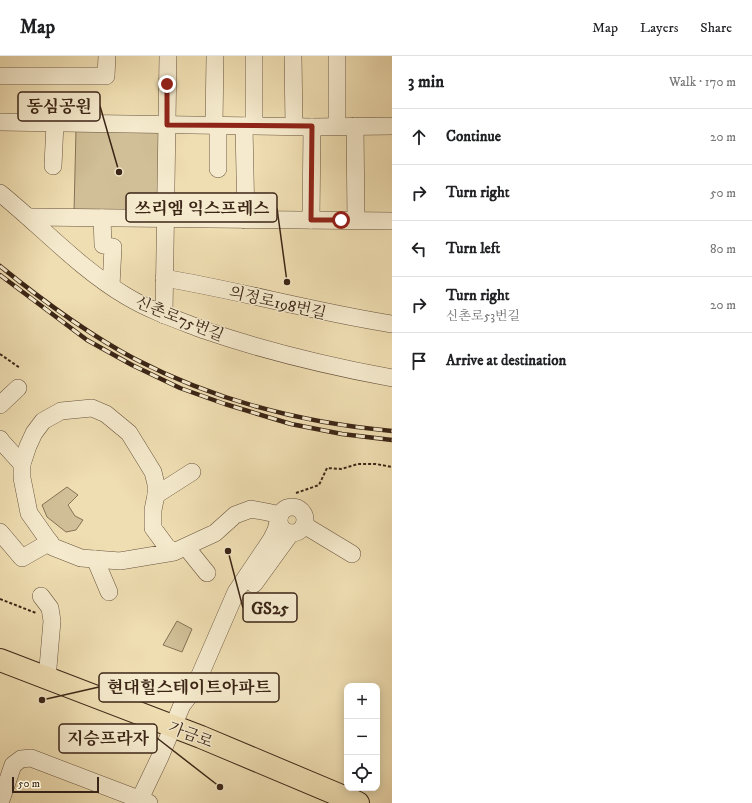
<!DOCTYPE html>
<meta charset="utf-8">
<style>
body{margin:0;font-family:"IM FELL DW Pica","Noto Serif KR",serif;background:#f6f6f6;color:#202124}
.controls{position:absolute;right:12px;bottom:12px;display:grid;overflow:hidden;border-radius:8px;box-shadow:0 2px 10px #0003}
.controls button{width:36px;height:36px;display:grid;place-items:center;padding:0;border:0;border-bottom:1px solid #e0e0e0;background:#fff;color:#202124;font:20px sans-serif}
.scale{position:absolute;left:12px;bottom:10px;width:87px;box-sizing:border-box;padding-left:4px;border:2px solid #3b2516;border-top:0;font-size:11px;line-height:14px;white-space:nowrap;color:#3b2516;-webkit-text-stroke:3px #f5eacd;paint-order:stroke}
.stop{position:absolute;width:12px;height:12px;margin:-9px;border:3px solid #8f2418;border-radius:50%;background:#fff}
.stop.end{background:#8f2418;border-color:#fff;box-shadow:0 1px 4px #0008}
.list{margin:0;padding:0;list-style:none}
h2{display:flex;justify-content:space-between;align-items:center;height:52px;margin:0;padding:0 16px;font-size:17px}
h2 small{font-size:13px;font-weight:400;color:#757577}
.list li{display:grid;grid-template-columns:26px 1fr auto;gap:12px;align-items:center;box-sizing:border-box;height:56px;padding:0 16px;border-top:1px solid #e0e0e0}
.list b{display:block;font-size:15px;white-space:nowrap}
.list p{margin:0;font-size:13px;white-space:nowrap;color:#757577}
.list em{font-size:13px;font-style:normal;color:#757577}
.icon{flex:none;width:22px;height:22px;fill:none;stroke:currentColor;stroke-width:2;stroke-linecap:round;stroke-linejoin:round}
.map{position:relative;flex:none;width:392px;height:747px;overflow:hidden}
header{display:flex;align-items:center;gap:24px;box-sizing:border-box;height:56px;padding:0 20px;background:#fff;border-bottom:1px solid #e0e0e0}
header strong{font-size:19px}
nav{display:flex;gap:22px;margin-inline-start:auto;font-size:14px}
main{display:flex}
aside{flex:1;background:#fff}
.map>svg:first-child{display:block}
</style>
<header>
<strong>Map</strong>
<nav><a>Map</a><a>Layers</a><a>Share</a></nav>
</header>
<main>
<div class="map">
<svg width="392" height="747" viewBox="0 0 392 747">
<rect width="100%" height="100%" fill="#efdeb2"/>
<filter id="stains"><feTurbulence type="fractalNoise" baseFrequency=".005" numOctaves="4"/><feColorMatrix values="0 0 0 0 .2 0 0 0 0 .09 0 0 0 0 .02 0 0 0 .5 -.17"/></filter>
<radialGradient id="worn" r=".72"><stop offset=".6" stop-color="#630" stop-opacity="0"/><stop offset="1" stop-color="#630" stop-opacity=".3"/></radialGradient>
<g fill="#d0bf97" stroke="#867256">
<path d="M76,74L162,75V159L74,156Z"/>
<path d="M67,431L78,439L68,449L75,460L83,464L76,474L66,476L47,461L42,449Z"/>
<path d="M177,565L192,573L182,596L163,589Z"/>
</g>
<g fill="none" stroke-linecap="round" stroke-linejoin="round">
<defs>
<g id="minor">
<path d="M293,0L294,70"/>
<path d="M337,0V70"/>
<path d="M0,20H106L107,0"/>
<path d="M0,66L312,71L392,70"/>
<path d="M214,69L215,0"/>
<path d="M218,69V113"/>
<path d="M254,69V0"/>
<path d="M244,70L246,164"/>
<path d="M355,70L356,164"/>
<path d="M53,110L55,67"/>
<path d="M0,137C42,171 79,212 126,240C151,255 178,264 204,274C265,295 328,310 392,322"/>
<path d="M30,161L392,165"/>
<path d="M102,162L103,189L113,191L111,230"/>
<path d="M311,164L312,71"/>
<path d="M164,222C241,235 315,256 392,268"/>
<path d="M164,259L168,0"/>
<path d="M0,349L18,332"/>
<path d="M0,383L2,386L22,408"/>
<path d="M156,439L192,416"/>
<circle cx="292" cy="464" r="13"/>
<path d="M304,469L352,498"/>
<path d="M0,476L22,502L50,486"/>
<path d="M186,491L207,517"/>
<path d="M174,496L167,491L153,472V454L156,439V428L153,416L129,377L106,358L92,352L61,355L43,365L34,377L28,390L22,408V422L29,457L53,491L81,502L120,505L174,496L215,477L235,459L251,453L267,456L280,459"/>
<path d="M95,503L109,536"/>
<path d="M254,528L291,477"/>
<path d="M41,540L50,552L52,565L47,623"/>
<path d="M0,747L13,709L21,703L31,702L149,747"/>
<path d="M138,747L160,701L182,649L193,635L236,536L271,484L276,474L279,462"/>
</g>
<path id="major" d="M0,604L201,681L358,747"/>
</defs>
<use href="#minor" stroke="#68533d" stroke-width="18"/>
<use href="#major" stroke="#3b2516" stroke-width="24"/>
<g stroke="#3b2516" stroke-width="2" stroke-dasharray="3 2" stroke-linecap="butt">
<path d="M0,298L20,312"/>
<path d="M296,437L319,429L327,412L341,413L358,408H376L392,411"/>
<path d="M0,543L36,557"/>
</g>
<use href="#minor" stroke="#f5eacd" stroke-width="17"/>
<use href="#major" stroke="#efdeb2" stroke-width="22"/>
<defs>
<g id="rail">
<path d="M0,210C42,244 86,277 135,303C214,344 303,367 392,375"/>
<path d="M0,219L87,284L132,309L180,332L225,348L291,368L342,378L392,384"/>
</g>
</defs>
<use href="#rail" stroke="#3b2516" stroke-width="4.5"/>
<use href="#rail" stroke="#f5eacd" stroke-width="3" stroke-dasharray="9" stroke-linecap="butt"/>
</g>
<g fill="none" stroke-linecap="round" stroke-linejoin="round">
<path stroke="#8f2418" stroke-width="5" d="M167,28V69L312,70L311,164H341"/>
</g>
<g text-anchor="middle" stroke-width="3" stroke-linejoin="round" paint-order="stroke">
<g font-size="16" fill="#3b2516" stroke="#f5eacd">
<text transform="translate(278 246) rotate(13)" y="6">의정로198번길</text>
<text transform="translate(180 262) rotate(22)" y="6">신촌로75번길</text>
<text transform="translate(191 678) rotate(21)" y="6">가금로</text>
</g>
</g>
<path fill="none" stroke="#3b2516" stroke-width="1.5" d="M119 116L100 50M287 226L277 152M228 495L243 552M42 644L99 631M220 731L157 682"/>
<g fill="#3b2516" stroke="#f5eacd" stroke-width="1.5">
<circle cx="119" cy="116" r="4"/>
<circle cx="287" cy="226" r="4"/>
<circle cx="228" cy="495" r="4"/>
<circle cx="42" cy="644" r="4"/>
<circle cx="220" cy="731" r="4"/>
</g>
<g fill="#f5eacd" stroke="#3b2516" stroke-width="1.5">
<rect x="18" y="36" width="82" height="29" rx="4"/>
<rect x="126" y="137" width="151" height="29" rx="4"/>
<rect x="243" y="537" width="54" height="29" rx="4"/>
<rect x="99" y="617" width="180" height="29" rx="4"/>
<rect x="59" y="668" width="98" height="29" rx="4"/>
</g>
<g font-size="17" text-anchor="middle" font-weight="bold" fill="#3b2516">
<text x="59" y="56">동심공원</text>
<text x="202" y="158">쓰리엠 익스프레스</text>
<text x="270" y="558">GS25</text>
<text x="189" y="637">현대힐스테이트아파트</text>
<text x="108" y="688">지승프라자</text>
</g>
<rect width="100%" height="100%" filter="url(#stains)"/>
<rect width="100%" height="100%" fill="url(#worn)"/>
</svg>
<div class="controls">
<button>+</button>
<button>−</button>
<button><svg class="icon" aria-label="locate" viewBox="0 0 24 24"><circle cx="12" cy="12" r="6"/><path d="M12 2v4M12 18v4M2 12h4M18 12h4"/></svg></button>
</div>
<div class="scale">50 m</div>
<div class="stop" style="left:341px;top:164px"></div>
<div class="stop end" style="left:167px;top:28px"></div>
</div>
<aside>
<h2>3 min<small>Walk · 170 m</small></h2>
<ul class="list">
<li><svg class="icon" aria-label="ahead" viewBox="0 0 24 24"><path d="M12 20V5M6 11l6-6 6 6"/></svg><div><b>Continue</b></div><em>20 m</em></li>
<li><svg class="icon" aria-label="right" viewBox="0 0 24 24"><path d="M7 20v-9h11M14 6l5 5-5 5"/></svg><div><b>Turn right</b></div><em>50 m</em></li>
<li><svg class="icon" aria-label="left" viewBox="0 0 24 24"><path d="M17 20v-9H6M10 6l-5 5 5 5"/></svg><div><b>Turn left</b></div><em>80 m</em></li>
<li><svg class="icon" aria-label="right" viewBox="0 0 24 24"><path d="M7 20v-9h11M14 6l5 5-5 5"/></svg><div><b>Turn right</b><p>신촌로53번길</p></div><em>20 m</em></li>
<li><svg class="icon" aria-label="arrive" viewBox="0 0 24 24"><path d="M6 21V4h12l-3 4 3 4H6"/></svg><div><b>Arrive at destination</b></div></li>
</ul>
</aside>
</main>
